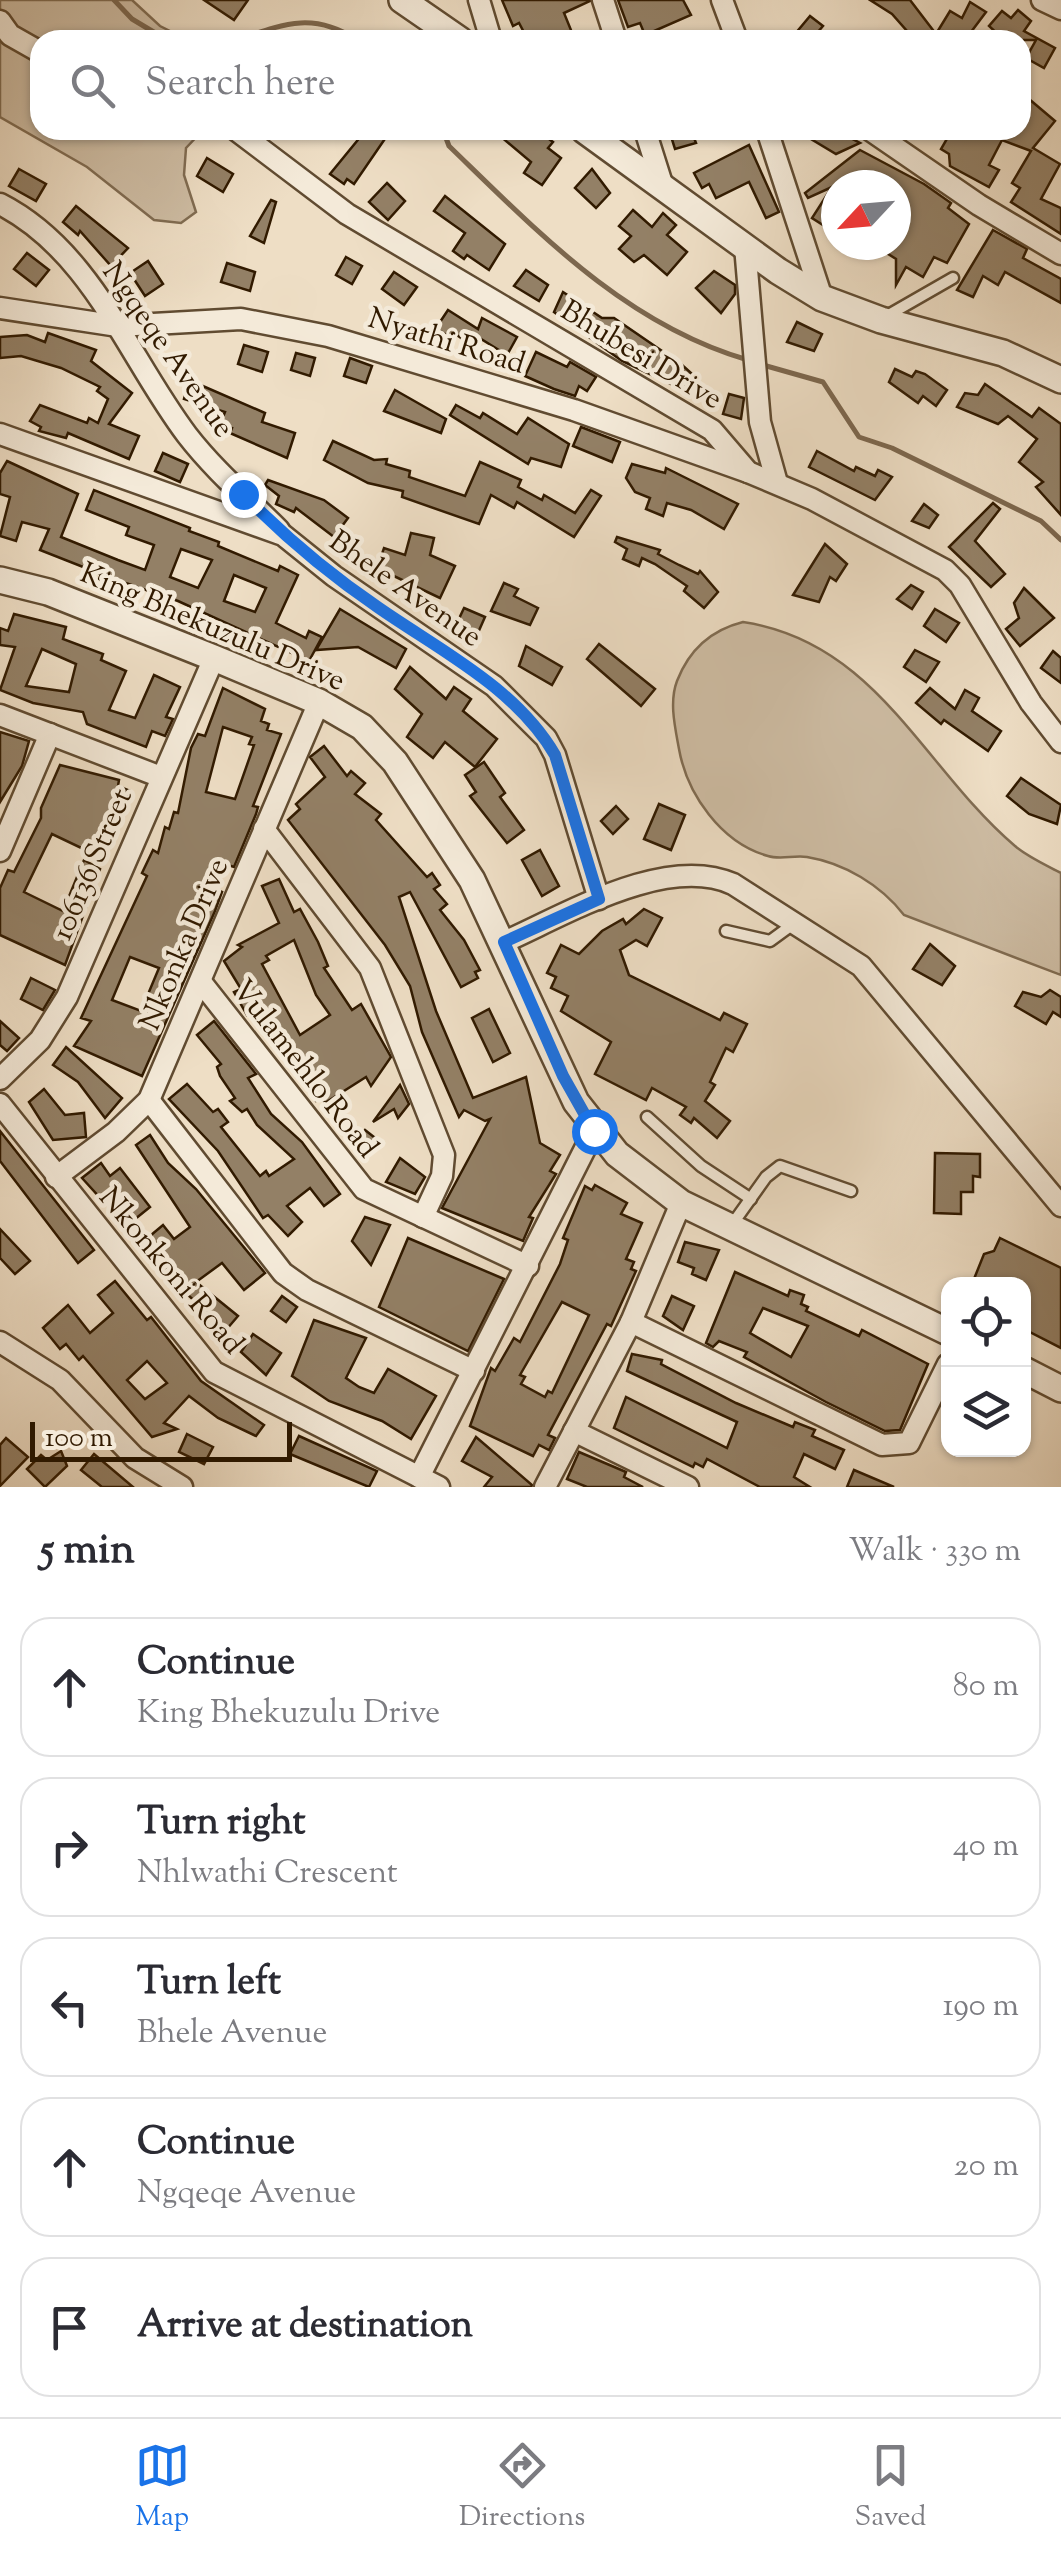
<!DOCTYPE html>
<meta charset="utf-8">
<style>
body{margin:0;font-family:"Sorts Mill Goudy",serif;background:#f2f2f3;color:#2b2b33}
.controls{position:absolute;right:30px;bottom:30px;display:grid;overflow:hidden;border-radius:20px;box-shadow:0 2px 8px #0004}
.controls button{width:90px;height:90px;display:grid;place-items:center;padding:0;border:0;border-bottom:2px solid #e1e1e2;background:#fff;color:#2b2b33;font:50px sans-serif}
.compass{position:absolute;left:821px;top:170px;width:90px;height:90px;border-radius:50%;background:#fff;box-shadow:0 2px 8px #0004;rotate:244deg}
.scale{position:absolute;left:30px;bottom:25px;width:262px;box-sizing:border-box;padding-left:10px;border:5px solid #311a00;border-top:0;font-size:28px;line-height:35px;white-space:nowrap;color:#311a00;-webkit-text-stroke:8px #f4ead9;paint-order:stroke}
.stop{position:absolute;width:30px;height:30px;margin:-22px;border:8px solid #1a73e8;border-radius:50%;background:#fff}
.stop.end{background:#1a73e8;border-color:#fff;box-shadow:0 2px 10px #0008}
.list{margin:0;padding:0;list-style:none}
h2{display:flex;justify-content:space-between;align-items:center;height:130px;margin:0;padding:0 40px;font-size:42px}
h2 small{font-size:32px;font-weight:400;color:#7c7c81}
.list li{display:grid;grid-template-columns:65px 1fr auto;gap:30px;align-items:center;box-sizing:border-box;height:140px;margin:0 20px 20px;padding:0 20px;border:2px solid #e1e1e2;border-radius:30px}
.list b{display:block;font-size:38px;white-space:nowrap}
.list p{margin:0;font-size:32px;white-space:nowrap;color:#7c7c81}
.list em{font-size:32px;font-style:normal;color:#7c7c81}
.icon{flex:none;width:55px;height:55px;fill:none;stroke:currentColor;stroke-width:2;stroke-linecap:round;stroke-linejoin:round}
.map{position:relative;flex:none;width:1061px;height:1487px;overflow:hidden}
.search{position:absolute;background:#fff;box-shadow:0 2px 8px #0004;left:30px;right:30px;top:30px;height:110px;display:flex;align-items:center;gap:25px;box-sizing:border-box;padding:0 35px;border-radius:30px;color:#7c7c81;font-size:38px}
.sheet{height:930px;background:#fff}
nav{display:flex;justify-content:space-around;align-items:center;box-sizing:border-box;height:140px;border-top:2px solid #e1e1e2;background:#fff;font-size:28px;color:#7c7c81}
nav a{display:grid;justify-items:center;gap:5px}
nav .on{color:#1a73e8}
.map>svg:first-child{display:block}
</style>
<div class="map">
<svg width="1061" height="1487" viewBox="0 0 1061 1487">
<rect width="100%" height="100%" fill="#eedec5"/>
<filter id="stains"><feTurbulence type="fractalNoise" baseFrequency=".002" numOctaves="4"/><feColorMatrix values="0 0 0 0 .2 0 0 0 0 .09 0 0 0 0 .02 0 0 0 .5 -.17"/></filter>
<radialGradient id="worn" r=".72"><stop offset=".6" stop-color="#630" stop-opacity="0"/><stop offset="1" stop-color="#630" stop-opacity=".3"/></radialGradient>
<g fill="#cebda4" stroke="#806c52" stroke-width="2.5">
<path d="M0,0H132L160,26L188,40H40V130H203L186,148L184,175L196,212L181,223L154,220L87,167L0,117Z"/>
<path d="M743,622C877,642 923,768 1015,846C1028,857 1046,865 1061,873V975L904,915C881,885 844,863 807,857C794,855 780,860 768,856C721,843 687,794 679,749C675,727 669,702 677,681C689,650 711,630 743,622Z"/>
</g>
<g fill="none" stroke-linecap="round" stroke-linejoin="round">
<g stroke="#7c674e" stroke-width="5">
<path d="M114,0L132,19L167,40"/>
<path d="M237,40C283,24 313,11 357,40"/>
<path d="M443,130L449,146C538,232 626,325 748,360"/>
<path d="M763,365L823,382L859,437L892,448L1041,521L1061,540"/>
</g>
</g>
<g fill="#938066" stroke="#311a00" stroke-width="2.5" fill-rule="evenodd">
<path d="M204,0H248L234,20Z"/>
<path d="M502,0H590V1L564,13L575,40H528L519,23L513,26Z"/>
<path d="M618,0H683L691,15L645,35L640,23L628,27Z"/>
<path d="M870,0H910L936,34L950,11L962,18L970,2L986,12L965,40H915L892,14Z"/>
<path d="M1018,10L1031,21L1024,31L1055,48L1044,68L1026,58L1036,40H1004L989,26L1002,11L1011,18Z"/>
<path d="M810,16L823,26L811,40H790Z"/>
<path d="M1029,99L1055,121L1033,148L1060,164L1041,199L1061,208V234L1011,202L1020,188L1012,183L1031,151L1002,140L989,165L999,170L989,187L950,166L949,154L941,149L952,130H1021V108Z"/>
<path d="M366,130H391L354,184L347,179L344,184L330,174Z"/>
<path d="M493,130H537L553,142L548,148L561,158L542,185L524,173L531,162Z"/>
<path d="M669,130H691L696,143L675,149Z"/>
<path d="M796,130H835L860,143L836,154Z"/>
<path d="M749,145L779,212L766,218L749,182L716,198L709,184L702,188L694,173Z"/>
<path d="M860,150L924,184L951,203L948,208L969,224L947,263L934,257L923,277L906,267L896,285V259L874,245H896V230L908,208L896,200V185H836V206L823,225L812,218L832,187L808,198L805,193Z"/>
<path d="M207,158L233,174L223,192L197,176Z"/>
<path d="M19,169L46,184L36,201L9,186Z"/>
<path d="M592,169L610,193L596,208L575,188Z"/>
<path d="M387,183L405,201L388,220L369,202Z"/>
<path d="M445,196L505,244L489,270L467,255L464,259L453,251L465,233L434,211Z"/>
<path d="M271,200L276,202L264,243L250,236Z"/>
<path d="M76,206L128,248L111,266L80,231L78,235L63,222Z"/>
<path d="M633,210L652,227L663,213L676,225L667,235L687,252L667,275L644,255L634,262L619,249L631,236L619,226Z"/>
<path d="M993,230L1027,249L1023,258L1061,279V303L1005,272L998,285L983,276L973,297L957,290Z"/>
<path d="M27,253L49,270L36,286L14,269Z"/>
<path d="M346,257L362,266L352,284L336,275Z"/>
<path d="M148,261L163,284L145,296L130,273Z"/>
<path d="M227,263L255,272L250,291L221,282Z"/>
<path d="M526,270L548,285L539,301L514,286Z"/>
<path d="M714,271L735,285V294L721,313L696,288Z"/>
<path d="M394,272L417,287L404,305L382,289Z"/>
<path d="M563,292L602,318H614L681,364L691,373L681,389L622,361L554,312Z"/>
<path d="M448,310L478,329L482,318L517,337L507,355L481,339L475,348L454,333L451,338L436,328Z"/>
<path d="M797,322L822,334L814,351L787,342Z"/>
<path d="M48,333L96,350L91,361L132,393L109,424L139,436L129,459L68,433L66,438L39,431L41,427L30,421L40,405L87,423L89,418L98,423L108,399L97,391L100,387L61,368L21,356L0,358V337L27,335L45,342Z"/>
<path d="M244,345L268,352L262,372L238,364Z"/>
<path d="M536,352L567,367L570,362L596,377L587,391L579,386L575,396L554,389L525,376Z"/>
<path d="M296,353L315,358L310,376L291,370Z"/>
<path d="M350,358L372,366L366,383L344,376Z"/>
<path d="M895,369L912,377L916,371L925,374L947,390L936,406L923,396L918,403L889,382Z"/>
<path d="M189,380L265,413L262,422L295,433L287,458L230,433L232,428L220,424L225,412L184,399Z"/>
<path d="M985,384L1032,417L1039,408L1061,424V515L1036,487L1043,482L1019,462L1037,439L1008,416L998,424L957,407L965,393L978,395Z"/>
<path d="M395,390L446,419L441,433L384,411Z"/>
<path d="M729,394L744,398L741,419L723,414Z"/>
<path d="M456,405L480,418L483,413L517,434L528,418L569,444L561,467L531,458L528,464L450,415Z"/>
<path d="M581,427L620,442L612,462L573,446Z"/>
<path d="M333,441L374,460L387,459L386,464L410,471L409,477L465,496L480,462L521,480L518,487L542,500L544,495L575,513L591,490L601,496L574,537L517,502L514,508L491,495L479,524L402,497L403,491L368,483L324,460Z"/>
<path d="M817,451L854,471L856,467L875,476L878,470L892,477L875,500L809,467Z"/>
<path d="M163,453L188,464L180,482L155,471Z"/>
<path d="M7,461L78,494L61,537L118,560L145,570L154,545L126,535L129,527L86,510L94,490L190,528L189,531L219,542L218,546L278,571L280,566L298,575L276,623L306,638L309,631L322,637L309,661L178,601L126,583L124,588L99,579L101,574L40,550L49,529L22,522L16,541L0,536L10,497L0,494V473ZM181,549L212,560L198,588L170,577ZM234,575L266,588L255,612L224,601Z"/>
<path d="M632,464L665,473L666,468L738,504L724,529L691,510L667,503L663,516L646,509L650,498L635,492L626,478Z"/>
<path d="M268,480L324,500L348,518L334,537L296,508L294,512L276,504L279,496L265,485Z"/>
<path d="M993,503L1000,509L975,541L1005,574L991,587L949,547Z"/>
<path d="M924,504L938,515L929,528L912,521Z"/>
<path d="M411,533L434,538L430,555L455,566L440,598L377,568L384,548L405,555Z"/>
<path d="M617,537L660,550L658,554L679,565L698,574L700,571L718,592L704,608L684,591L687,586L655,564L642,558L639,566L623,559L627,549L615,542Z"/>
<path d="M825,544L847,564L836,581L830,577L819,602L793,595Z"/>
<path d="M504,583L518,589L514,596L538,608L530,625L491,611Z"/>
<path d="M911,585L923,592L912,609L897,599Z"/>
<path d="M1024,588L1054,618L1020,646L1006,629L1019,618L1014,603Z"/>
<path d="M464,608L485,617L477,635L456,625Z"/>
<path d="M340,609L406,649L396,668L358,647L316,650Z"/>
<path d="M935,609L959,623L946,642L924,626Z"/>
<path d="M14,614L66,627L63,639L103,654L101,660L126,671L109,710L135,718L154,675L180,687L166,717L173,719L165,736L152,731L146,747L87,724L83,712L33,703L0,690L15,647L0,645V628L8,631ZM42,649L76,664L69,692L26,686Z"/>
<path d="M599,644L655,689L641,706L587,659Z"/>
<path d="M526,646L562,667L552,685L519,666Z"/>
<path d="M915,650L939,662L926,682L904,667Z"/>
<path d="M1053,651L1061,658V683L1041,668Z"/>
<path d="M410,667L446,699L454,687L471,699L463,711L497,739L475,767L445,742L433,758L407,737L422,714L395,689Z"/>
<path d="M223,688L265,709L261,721L269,724L267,730L281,734L253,806L258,807L256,814L234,867L225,864L215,889L222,892L215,911L142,1076L74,1046L91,1021L81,1018L147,876L142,873L153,850L158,853L165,827L169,829L174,812L178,813L191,748L198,734L205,736ZM223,727L252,737L249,744L254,745L235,799L206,792ZM130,957L159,968L141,1011L112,1000Z"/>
<path d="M930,688L955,709L965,690L979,698L972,711L1001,731L988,751L944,720L941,724L916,703Z"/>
<path d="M0,732L29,741L22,766L0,802Z"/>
<path d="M324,746L347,776L351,771L365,783L355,794L381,814L376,820L427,877L432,873L440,885L434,889L447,904L440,910L464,940L480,970L475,972L478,978L461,987L410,892L399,897L436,1011L473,1098L526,1077L540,1143L560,1155L550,1171L556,1174L529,1217L533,1218L523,1241L442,1208L490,1119L485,1121L464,1110L459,1117L422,1032L410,986L385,945L288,820L300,809L296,804L325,777L310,757Z"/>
<path d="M484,762L505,793L500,797L524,830L507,843L470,796L476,792L465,775Z"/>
<path d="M60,765L119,780L118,786L130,791L114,836L105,833L96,855L52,834L24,892L63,911L84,860L100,869L65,965L0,935V888L8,870L14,872L41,818V808Z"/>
<path d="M1021,778L1061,805L1057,824L1029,814L1007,796Z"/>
<path d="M659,804L685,815L671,850L644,839Z"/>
<path d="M616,806L628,819L613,834L601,821Z"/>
<path d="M540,850L559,886L542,896L522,860Z"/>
<path d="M279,879L294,912L300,909L318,942L328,966L324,968L352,1010L361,1004L391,1057L371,1086L366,1077L325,1103L322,1098L316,1101L299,1078L260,1008L247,1015L234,992L241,989L224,961L242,947L238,945L279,923L262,886ZM294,940L316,995L330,1015L300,1035L262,964L269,960L266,956Z"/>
<path d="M644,909L662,918L647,946L636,940L620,950L629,975L720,1020L724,1013L747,1024L733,1052L726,1048L710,1082L715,1085L705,1101L730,1121L717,1138L694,1118L691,1123L680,1115L686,1107L652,1088L646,1100L595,1074L611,1042L561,1011L568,996L551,988L556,977L547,973L561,945L579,954L602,931L623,919L626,924Z"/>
<path d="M930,944L955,966L942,985L913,969Z"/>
<path d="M31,978L55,990L43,1010L21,999Z"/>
<path d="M1050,990L1061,997V1017L1053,1012L1046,1024L1015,1006L1023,992L1041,997Z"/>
<path d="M489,1009L510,1053L493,1062L472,1018Z"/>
<path d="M0,1021L19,1038L7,1051L0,1045Z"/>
<path d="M214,1021L256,1074L248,1078L271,1114L302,1142L340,1194L324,1206L310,1188L287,1206L302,1222L288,1236L268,1215L263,1218L218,1151L169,1099L187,1084L213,1112L218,1109L228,1122L221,1127L260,1176L266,1171L269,1176L294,1159L257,1125L247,1109L242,1112L230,1101L235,1098L220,1076L217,1067L221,1064L197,1035Z"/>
<path d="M66,1047L122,1098L105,1118L78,1082L53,1065Z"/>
<path d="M400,1085L409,1104L398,1118L394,1109L373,1122Z"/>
<path d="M44,1089L65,1115L84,1113L86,1137L53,1140L29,1102Z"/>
<path d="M365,1130L379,1141L366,1157L352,1146Z"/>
<path d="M0,1131L94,1250L78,1263L0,1161Z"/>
<path d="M150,1135L168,1163L196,1189L265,1273L244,1290L222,1263L196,1282L238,1316L226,1330L163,1272L167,1268L144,1241L163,1225L174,1239L190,1227L136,1145Z"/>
<path d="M935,1153L980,1154V1177L973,1176V1192H961V1214L934,1213Z"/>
<path d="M400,1158L425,1177L415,1194L386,1182Z"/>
<path d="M101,1163L110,1176L120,1168L150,1207L129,1224L109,1197L103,1201L82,1178Z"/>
<path d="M595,1185L627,1203L621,1214L642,1223L626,1259L634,1262L631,1269L636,1271L611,1326L607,1324L548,1435L555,1438L549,1450L539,1445L533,1456L470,1426L491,1368L495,1371L514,1338L520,1342L560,1264L568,1240L563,1238L585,1186L592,1190ZM562,1302L589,1315L552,1393L548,1391L545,1397L521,1384L525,1377L520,1375Z"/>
<path d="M365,1217L390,1225L371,1265L352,1241Z"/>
<path d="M0,1229L30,1261L15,1274L0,1258Z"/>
<path d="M408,1238L504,1279L468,1351L379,1307Z"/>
<path d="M1000,1238L1061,1268V1348L1024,1329V1284H972L984,1254L994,1251Z"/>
<path d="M685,1242L719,1250L706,1280L692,1274L694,1268L678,1262Z"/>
<path d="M735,1272L788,1296L790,1290L804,1295L801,1304L808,1307L806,1311L859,1336L862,1330L928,1364L900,1430L885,1431L826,1402L744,1357L747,1352L719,1341L713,1347L706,1343ZM763,1308L808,1326L791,1357L750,1333Z"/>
<path d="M115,1281L147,1320L151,1317L201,1381L264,1425L256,1436L218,1418L189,1396L164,1423L177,1429L152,1437L83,1356L79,1360L66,1344L60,1349L43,1328L68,1305L90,1333L113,1313L98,1295ZM147,1361L167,1383L145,1399L127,1380Z"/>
<path d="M282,1296L297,1307L286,1322L271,1311Z"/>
<path d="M672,1296L694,1306L683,1330L663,1316Z"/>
<path d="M314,1320L366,1338L346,1378L359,1387L374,1393L388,1369L436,1396L411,1439L382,1421L329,1401L292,1376Z"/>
<path d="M253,1334L281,1353L266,1375L241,1352Z"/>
<path d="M632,1354L662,1360L661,1364L736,1403L793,1427L795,1422L815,1430L812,1436L844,1450L835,1469L804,1454L794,1477L810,1487H760L707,1459L703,1467L695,1463L693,1467L614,1428L626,1397L727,1448L737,1422L627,1371Z"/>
<path d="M187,1434L213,1447L204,1464L179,1452Z"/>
<path d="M299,1436L377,1471L369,1487L290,1454Z"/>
<path d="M476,1437L532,1485L531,1487H484L492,1477L462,1461Z"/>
<path d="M6,1438L28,1457L0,1486V1445Z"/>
<path d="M61,1451L67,1466L45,1487L27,1469L41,1455L47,1460Z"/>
<path d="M579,1452L626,1472L624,1477L643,1487H587L567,1479Z"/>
<path d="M94,1454L133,1487H102L81,1470Z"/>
<path d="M854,1470L894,1487H847Z"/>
</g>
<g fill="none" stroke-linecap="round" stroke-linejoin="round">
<defs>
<g id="service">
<path d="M885,317L953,278"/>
<path d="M726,931L770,941L796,922"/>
<path d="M647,1117L701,1166L751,1199"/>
<path d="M731,1226L766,1177L780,1166L851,1191"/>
</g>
<g id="minor">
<path d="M479,0L491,40"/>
<path d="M603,0L616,40"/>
<path d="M722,0L737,40"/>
<path d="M1042,0L1061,9"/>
<path d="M0,21L10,35L40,52"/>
<path d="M236,130L347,214L712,430L748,472L812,499L945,570L960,585L1031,703L1061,742"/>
<path d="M645,130L663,187"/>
<path d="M767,130L822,298"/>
<path d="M870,130L979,205L1061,254"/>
<path d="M0,204C92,251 128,357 187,435C214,470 248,499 279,530"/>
<path d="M745,246L760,422L777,483"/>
<path d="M0,308L118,326L241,319L328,336L574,410L748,472"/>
<path d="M0,434L283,535L334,576L494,686L546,738L555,755L599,899"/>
<path d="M0,715L161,777"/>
<path d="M264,829L370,968L444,1155L442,1176L423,1217"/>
<path d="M0,851L50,734"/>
<path d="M504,942C567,914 666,854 733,884L861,966L1061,1206"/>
<path d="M201,982L364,1189L528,1266"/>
<path d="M0,1079L40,1040L67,997L214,658"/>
<path d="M149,1100L283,1273L307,1290L474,1371"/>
<path d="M0,1104L214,1372L439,1487"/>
<path d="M56,1177L116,1132L149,1100L319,702"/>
<path d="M631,1322L882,1445L909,1443L948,1364"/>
<path d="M0,1342L60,1380L135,1458L182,1487"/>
<path d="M574,1431L688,1487"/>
<path d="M419,1477L594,1131"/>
<path d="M545,1487L631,1322L681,1203"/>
</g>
<g id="tertiary">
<path d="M402,0L460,40"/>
<path d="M584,130L778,271L822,298L881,320L1003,353L1061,380"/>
<path d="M0,580L48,592L214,658L319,702L362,727L395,762L472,880L576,1102L617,1154L681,1203L948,1332"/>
<path d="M1024,1370L1061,1389"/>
</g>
</defs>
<use href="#service" stroke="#604b31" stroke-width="15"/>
<use href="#minor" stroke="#604b31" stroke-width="25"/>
<use href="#tertiary" stroke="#604b31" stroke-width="30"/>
<use href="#service" stroke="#f4ead9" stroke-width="10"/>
<use href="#minor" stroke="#f4ead9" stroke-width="20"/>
<use href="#tertiary" stroke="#f4ead9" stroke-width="25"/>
</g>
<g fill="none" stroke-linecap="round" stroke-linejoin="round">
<path stroke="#1a73e8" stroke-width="12" d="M243,494C285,537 329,574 379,608C441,651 516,688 555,755L599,899L504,942L563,1076L594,1131"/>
</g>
<g text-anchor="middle" stroke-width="9" stroke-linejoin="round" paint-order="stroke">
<g font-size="30" fill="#311a00" stroke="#f4ead9">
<text transform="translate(447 340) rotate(17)" y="10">Nyathi Road</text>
<text transform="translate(169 349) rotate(55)" y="10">Ngqeqe Avenue</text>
<text transform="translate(642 354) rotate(31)" y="10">Bhubesi Drive</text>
<text transform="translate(406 588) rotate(35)" y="10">Bhele Avenue</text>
<text transform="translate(213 626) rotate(23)" y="10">King Bhekuzulu Drive</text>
<text transform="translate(91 864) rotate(-67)" y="10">106136 Street</text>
<text transform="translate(183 944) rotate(-67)" y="10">Nkonka Drive</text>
<text transform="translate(306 1068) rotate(52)" y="10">Vulamehlo Road</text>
<text transform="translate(172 1270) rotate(50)" y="10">Nkonkoni Road</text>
</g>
</g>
<rect width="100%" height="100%" filter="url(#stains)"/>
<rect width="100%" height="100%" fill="url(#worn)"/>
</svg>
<div class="controls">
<button><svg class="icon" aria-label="locate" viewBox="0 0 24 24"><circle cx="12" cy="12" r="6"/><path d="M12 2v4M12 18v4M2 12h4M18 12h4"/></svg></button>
<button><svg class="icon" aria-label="layers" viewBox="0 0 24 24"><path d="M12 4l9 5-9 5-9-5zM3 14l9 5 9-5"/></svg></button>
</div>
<svg class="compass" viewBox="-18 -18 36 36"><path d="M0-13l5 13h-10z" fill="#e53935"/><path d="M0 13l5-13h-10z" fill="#7c7c81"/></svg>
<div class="scale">100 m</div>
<div class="stop" style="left:594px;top:1131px"></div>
<div class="stop end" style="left:243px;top:494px"></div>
<div class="search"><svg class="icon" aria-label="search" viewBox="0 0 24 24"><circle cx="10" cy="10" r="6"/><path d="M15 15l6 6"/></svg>Search here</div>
</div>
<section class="sheet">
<h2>5 min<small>Walk · 330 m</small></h2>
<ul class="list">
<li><svg class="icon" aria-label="ahead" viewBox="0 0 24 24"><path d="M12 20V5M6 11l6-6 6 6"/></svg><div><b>Continue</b><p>King Bhekuzulu Drive</p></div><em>80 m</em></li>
<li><svg class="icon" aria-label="right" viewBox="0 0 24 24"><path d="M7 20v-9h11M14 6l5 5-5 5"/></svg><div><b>Turn right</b><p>Nhlwathi Crescent</p></div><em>40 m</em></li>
<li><svg class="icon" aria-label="left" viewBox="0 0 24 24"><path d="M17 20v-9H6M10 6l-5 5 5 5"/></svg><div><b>Turn left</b><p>Bhele Avenue</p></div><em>190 m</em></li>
<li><svg class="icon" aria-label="ahead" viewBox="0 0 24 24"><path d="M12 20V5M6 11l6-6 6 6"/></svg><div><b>Continue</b><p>Ngqeqe Avenue</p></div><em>20 m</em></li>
<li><svg class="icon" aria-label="arrive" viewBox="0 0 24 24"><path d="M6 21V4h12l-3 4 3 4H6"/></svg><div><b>Arrive at destination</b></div></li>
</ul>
</section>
<nav>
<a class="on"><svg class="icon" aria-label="map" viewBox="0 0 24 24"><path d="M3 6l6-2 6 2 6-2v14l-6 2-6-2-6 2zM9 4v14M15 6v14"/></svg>Map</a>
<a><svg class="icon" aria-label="directions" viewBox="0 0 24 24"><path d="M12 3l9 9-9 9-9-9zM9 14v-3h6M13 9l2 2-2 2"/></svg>Directions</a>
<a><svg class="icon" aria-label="saved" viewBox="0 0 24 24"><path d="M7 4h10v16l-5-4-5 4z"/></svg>Saved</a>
</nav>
